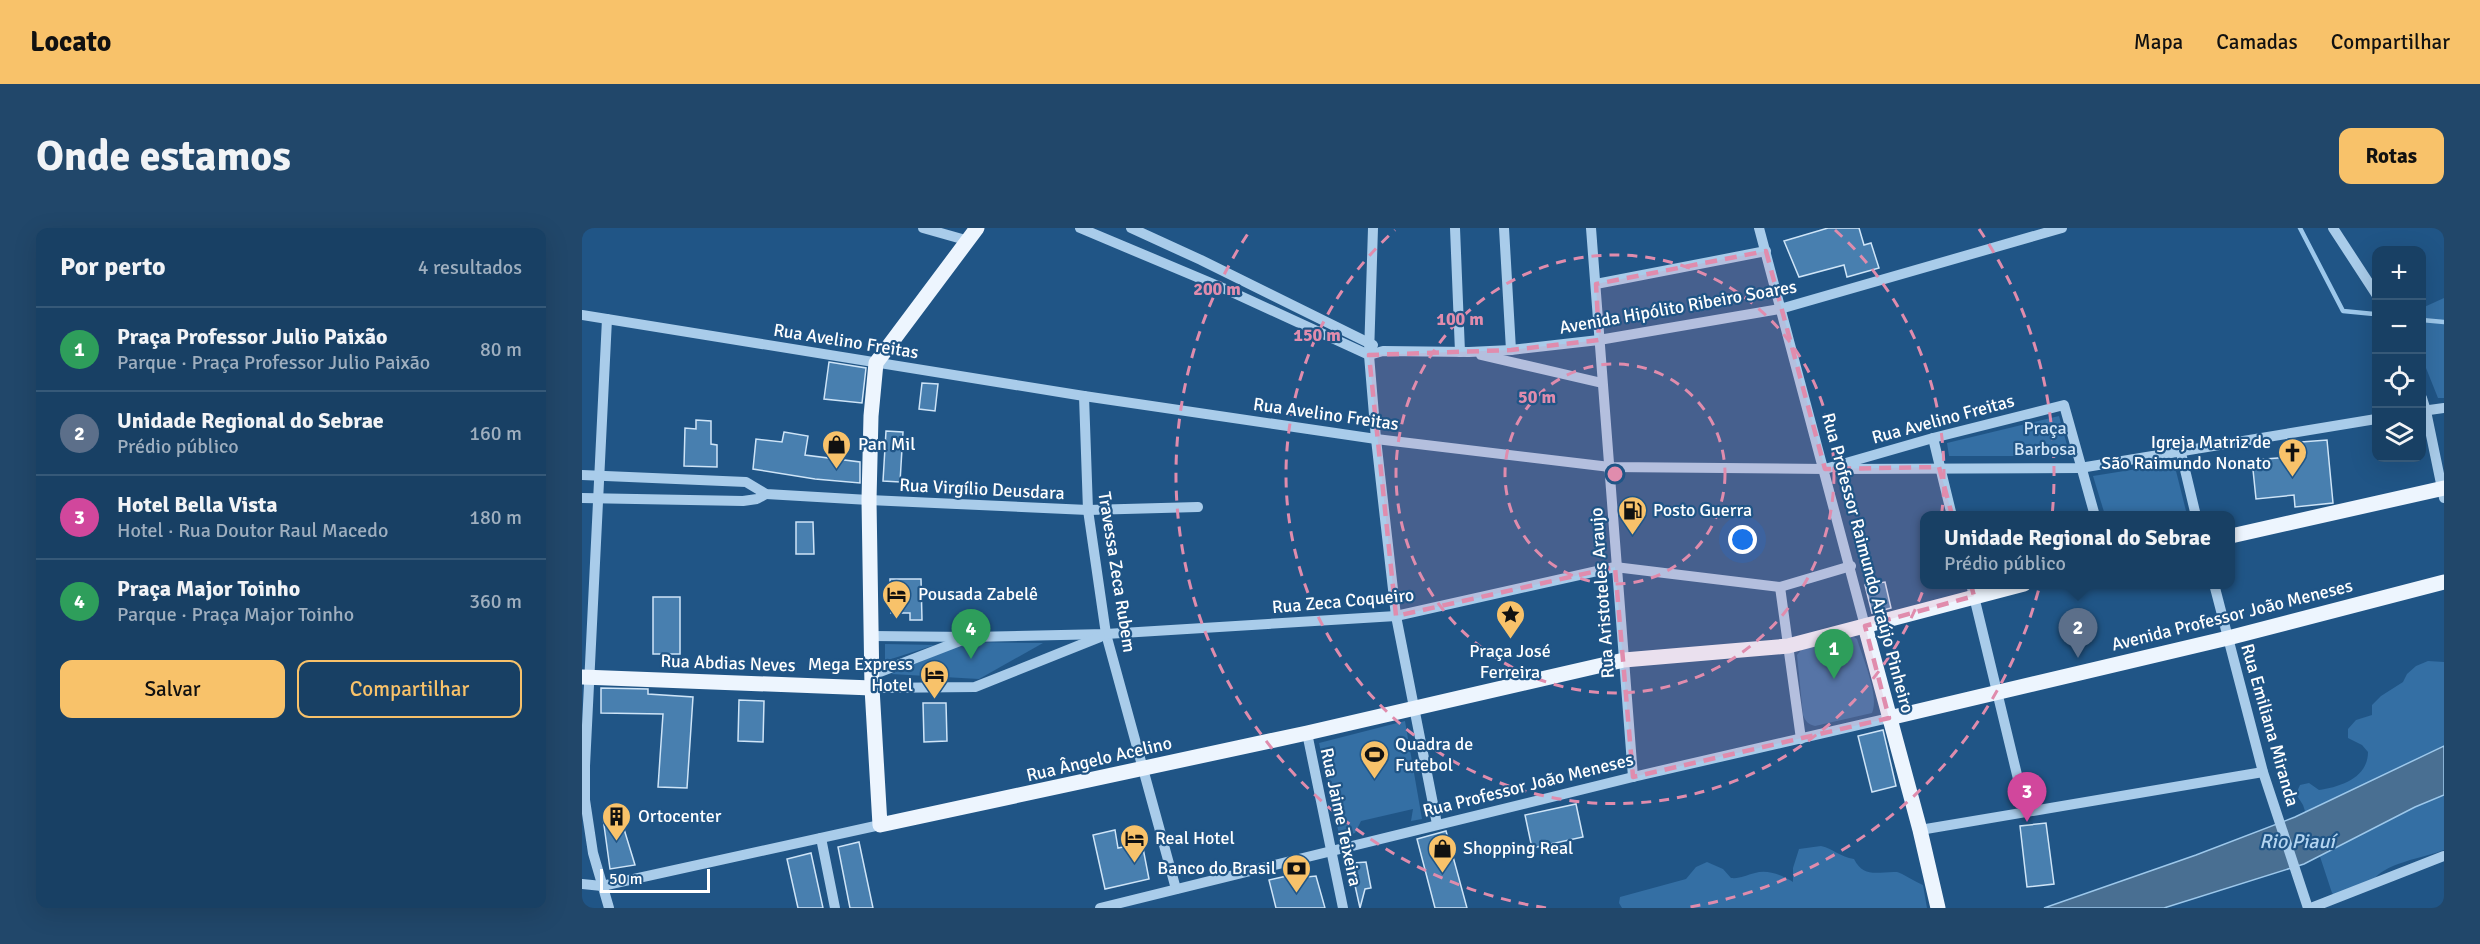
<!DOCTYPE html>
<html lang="pt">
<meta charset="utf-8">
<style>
body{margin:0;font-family:Signika,sans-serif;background:#21476a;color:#f1f3f6}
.controls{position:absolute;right:18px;top:18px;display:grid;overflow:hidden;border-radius:12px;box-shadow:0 6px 24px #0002}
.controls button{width:54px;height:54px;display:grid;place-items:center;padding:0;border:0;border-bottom:2px solid #365978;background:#184064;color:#f1f3f6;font:30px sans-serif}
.scale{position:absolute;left:18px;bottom:15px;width:110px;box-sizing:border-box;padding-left:6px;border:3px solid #fff;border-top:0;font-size:16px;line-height:21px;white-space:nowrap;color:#fff;-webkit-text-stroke:4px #205586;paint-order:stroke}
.you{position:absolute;left:1161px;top:312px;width:21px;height:21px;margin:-15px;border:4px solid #fff;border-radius:50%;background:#1a73e8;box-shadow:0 0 0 9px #1a73e833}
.badge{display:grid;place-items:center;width:39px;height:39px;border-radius:50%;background:#f8c26a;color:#fff;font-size:20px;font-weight:700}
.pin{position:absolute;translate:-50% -50px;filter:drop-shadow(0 2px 3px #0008)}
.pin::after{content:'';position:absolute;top:32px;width:21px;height:18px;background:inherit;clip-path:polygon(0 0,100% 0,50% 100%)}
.popup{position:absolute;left:1338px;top:283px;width:315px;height:78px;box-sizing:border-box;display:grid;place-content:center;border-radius:12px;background:#184064;filter:drop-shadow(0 2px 4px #0005);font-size:20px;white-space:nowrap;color:#9fafbf}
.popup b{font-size:22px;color:#f1f3f6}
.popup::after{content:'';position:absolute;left:50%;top:100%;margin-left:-12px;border:12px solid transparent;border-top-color:#184064}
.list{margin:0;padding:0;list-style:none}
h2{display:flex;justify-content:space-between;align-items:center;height:78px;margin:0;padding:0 24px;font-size:26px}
h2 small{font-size:20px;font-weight:400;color:#9fafbf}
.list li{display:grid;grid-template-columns:39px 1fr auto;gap:18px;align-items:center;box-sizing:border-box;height:84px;padding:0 24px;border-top:2px solid #365978}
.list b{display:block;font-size:22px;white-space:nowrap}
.list p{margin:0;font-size:20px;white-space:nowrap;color:#9fafbf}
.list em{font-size:20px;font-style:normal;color:#9fafbf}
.actions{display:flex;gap:12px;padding:18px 24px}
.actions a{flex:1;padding:14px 0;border:2px solid #f8c26a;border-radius:12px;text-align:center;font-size:21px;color:#f8c26a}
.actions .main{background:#f8c26a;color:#111}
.icon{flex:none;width:33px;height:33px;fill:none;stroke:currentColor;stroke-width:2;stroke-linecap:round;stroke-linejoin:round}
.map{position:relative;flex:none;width:1862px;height:680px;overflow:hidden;border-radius:12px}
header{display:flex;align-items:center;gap:36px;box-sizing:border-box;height:84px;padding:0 30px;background:#f8c26a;color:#111}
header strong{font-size:28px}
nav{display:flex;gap:33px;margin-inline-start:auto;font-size:21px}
.intro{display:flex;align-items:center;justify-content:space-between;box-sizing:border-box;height:144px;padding:0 36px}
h1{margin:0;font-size:42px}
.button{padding:15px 27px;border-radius:12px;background:#f8c26a;color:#111;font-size:21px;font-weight:700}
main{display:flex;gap:36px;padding:0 36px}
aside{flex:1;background:#184064;border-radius:12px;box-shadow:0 6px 24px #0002}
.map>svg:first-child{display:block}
</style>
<header>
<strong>Locato</strong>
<nav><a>Mapa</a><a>Camadas</a><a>Compartilhar</a></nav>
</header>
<div class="intro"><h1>Onde estamos</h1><a class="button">Rotas</a></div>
<main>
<aside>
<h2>Por perto<small>4 resultados</small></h2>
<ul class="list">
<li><span class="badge" style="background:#2e9e5b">1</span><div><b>Praça Professor Julio Paixão</b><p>Parque · Praça Professor Julio Paixão</p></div><em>80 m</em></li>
<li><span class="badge" style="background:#5c6f8a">2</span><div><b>Unidade Regional do Sebrae</b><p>Prédio público</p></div><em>160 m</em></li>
<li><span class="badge" style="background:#d1479c">3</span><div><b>Hotel Bella Vista</b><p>Hotel · Rua Doutor Raul Macedo</p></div><em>180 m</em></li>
<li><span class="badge" style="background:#2e9e5b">4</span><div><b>Praça Major Toinho</b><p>Parque · Praça Major Toinho</p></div><em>360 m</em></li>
</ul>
<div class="actions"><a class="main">Salvar</a><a>Compartilhar</a></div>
</aside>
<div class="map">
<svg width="1862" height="680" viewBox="0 0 1862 680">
<rect width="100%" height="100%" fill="#205586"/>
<g fill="#346fa4">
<path d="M1862,70V170H1856L1840,130V80Z"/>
<path d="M1477,188L1488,228H1367L1365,215Z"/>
<path d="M1592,235L1605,287H1523L1511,248Z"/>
<path d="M1270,408L1275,411C1280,428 1298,469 1290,485L1233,498C1226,496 1224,494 1221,487L1215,427L1221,420Z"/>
<path d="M385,414L461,415L397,451L309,446Z"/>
<path d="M303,416L353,417L303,433Z"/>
<path d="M1846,433L1862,434V622C1845,629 1797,636 1791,654L1756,670L1750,665L1721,577L1714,566L1718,557L1727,555L1737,562C1758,559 1786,550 1786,524L1780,517L1766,510V501L1774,492L1790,487V477L1799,468L1821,454L1825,446L1834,438Z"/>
<path d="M823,493L840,591L829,593L831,581L779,593L773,605L758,611L737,515Z"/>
<path d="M1239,618C1252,621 1258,629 1272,631C1282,651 1297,643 1315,644C1320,645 1333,654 1341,657L1345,680H1040L1037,675L1038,669L1104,651L1114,639L1125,634L1141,641L1149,650C1158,651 1164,647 1173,645C1185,641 1200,647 1211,654V640L1217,621Z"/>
</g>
<path fill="#496f92" stroke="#9dc8eb" stroke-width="1.5" d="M1862,518V567L1833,579L1722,636L1582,680H1462L1614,627L1713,589Z"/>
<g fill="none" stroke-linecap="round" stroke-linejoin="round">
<g stroke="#9dc8eb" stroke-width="4.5">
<path d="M1718,0L1761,83L1792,86"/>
<path d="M1840,92L1862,94"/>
</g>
</g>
<g fill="#487faf" stroke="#cee4f7" stroke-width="1.5">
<path d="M1246,0H1277L1282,17L1289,15L1297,40L1265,49L1262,37L1217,49L1202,13Z"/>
<path d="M247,134L284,140L280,175L242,171Z"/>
<path d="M340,155L356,156L353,183L337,181Z"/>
<path d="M114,192L129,193V216L135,217V239L102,238L103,200L114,201Z"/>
<path d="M304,203L321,204L318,254L301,253Z"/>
<path d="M202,204L226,208L223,227L278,234V255L233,251L171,241L174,211L200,214Z"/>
<path d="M1745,212L1751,275L1713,279L1712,267L1674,271L1670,232L1708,229L1706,215Z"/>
<path d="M214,294H231L232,326H214Z"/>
<path d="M308,351H339L340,392H328V385H309Z"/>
<path d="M1303,354L1309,380L1290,385L1283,357Z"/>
<rect x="71" y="369" width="27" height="57"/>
<path d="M19,460L66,461V466L111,469L105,560L76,559L81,486L19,485Z"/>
<path d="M157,472L182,473L181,514L156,513Z"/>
<path d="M341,475H364L365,513L342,514Z"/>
<path d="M1301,502L1314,558L1290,564L1276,508Z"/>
<path d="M994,576L1001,609L950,620L943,587Z"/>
<path d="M38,588L53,637L28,641L21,590Z"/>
<path d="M1464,595L1472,656L1445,659L1438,598Z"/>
<path d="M533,602L536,620L560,615L567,651L523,661L511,607Z"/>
<path d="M864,603L885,680H853L835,611Z"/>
<path d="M277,614L291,680H268L256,619Z"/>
<path d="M229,625L241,680H216L205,631Z"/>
<path d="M784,634L789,660L783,661L778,680L770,644L771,635Z"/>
<path d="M714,646L715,650L734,648L743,680H694L687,652Z"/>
</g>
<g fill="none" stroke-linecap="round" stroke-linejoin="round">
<g stroke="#a9ccea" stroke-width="10">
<path d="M341,0L387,13"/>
<path d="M498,0L641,60L787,127L801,123L887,124L929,122L1017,112L1198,81L1480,0"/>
<path d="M549,0L619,32L791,117"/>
<path d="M791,0L787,127L794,211L814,388L855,596"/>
<path d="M873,0L878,124"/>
<path d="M922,0L929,122"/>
<path d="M1009,0L1051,549"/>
<path d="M1177,0L1283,398"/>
<path d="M1751,0L1794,66"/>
<path d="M1014,56L1184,23"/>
<path d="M0,87L502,168L794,211L1028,239L1243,241L1351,210L1482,177L1513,288"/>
<path d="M25,91L3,538V572L11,625L27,680"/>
<path d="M899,127L1020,155"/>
<path d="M502,168L506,282L524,406L594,661"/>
<path d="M1840,170L1844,183L1862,270"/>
<path d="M1840,183L1862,180"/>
<path d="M1351,210L1370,288"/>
<path d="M1599,225L1614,288"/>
<path d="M1258,241L1498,240L1794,191"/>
<path d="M0,247L164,254L184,266L287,272L506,282L616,279"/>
<path d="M0,270L161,273L175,271L184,266"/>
<path d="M1389,356L1444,584"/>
<path d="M1632,356L1681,544L1726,680"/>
<path d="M1198,359L1219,511"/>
<path d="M290,408L389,409L524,406L814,388L1033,339L1198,359L1269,338"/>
<path d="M290,447L383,411"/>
<path d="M290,460L393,459L518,409"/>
<path d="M725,505L761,680"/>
<path d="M1338,602L1681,544"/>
<path d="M239,610L253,680"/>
<path d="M0,656L20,658L298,597"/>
<path d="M518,680L1051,549L1307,490"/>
<path d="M1729,680L1862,628"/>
</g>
<g stroke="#edf5fe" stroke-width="15">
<path d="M395,0L294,135L289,188L287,272L290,460L298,597L725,505L1042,432L1206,418L1442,356"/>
<path d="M1649,308L1862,260"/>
<path d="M1283,398L1338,602L1356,680"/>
<path d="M0,449L290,460"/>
<path d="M1307,490L1646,410L1862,354"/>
</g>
</g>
<path fill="#e08cad" fill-opacity="0.2" stroke="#e08cad" stroke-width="4.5" stroke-dasharray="12 8" stroke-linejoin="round" d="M1184,23L1243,241L1357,239L1392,368L1283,398L1307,490L1051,549L1033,339L814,388L787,127L929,122L1017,112L1014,56Z"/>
<g fill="none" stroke="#e08cad" stroke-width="3" stroke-dasharray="10 8">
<circle cx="1033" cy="246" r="110"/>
<circle cx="1033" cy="246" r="219"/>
<path d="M1253 2A329 329 0 1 1 813 2"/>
<path d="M964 680A439 439 0 0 1 669 1M1397 1A439 439 0 0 1 1102 680"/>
</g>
<defs>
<symbol id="shop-pin" viewBox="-11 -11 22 30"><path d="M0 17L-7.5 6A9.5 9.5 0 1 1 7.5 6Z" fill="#f8c26a" stroke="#205586"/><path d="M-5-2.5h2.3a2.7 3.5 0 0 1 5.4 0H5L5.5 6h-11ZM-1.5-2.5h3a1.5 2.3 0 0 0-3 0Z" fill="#111"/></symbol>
<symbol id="church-pin" viewBox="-11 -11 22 30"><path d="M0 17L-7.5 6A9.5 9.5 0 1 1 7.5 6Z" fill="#f8c26a" stroke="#205586"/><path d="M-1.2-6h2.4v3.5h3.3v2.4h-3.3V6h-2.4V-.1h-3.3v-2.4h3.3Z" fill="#111"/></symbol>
<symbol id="fuel-pin" viewBox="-11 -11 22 30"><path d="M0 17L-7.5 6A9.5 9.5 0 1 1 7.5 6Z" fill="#f8c26a" stroke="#205586"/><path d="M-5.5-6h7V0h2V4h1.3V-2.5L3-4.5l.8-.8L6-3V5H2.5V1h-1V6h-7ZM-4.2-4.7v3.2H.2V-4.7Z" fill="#111"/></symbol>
<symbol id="hotel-pin" viewBox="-11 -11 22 30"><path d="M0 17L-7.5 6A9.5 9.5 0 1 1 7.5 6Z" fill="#f8c26a" stroke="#205586"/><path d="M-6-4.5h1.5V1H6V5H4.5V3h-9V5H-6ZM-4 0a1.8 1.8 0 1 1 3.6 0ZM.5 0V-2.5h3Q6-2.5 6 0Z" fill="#111"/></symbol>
<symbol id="sight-pin" viewBox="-11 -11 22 30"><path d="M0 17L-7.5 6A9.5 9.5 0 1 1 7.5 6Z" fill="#f8c26a" stroke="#205586"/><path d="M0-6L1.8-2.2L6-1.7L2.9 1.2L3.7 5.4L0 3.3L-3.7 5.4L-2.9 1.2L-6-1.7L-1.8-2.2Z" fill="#111"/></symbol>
<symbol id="stadium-pin" viewBox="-11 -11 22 30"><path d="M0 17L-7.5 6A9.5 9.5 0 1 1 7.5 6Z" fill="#f8c26a" stroke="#205586"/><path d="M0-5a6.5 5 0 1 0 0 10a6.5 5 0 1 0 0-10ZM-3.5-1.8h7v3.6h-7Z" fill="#111"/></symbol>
<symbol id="building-pin" viewBox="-11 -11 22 30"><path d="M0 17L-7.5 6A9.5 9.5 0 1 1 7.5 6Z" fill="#f8c26a" stroke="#205586"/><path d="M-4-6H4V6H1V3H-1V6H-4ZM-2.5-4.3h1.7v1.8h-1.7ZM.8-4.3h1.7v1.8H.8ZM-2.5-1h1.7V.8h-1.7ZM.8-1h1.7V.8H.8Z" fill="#111"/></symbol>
<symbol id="bank-pin" viewBox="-11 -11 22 30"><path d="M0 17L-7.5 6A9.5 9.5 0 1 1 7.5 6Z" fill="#f8c26a" stroke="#205586"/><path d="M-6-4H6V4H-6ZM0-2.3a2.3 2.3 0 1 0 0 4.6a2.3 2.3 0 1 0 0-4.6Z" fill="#111"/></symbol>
</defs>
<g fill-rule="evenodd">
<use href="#shop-pin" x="238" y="200" width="33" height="45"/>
<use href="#church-pin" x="1694" y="208" width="33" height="45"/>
<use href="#fuel-pin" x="1034" y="266" width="33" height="45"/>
<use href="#hotel-pin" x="298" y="350" width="33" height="45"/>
<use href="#sight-pin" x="912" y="370" width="33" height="45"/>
<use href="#hotel-pin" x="336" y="430" width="33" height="45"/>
<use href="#stadium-pin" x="776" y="510" width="33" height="45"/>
<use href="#building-pin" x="18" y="572" width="33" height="45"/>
<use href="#hotel-pin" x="536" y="594" width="33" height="45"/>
<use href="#shop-pin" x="844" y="604" width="33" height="45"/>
<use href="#bank-pin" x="698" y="624" width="33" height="45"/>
</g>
<g text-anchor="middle" stroke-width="4.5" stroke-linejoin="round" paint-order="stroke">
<g font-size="18" fill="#fff" stroke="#205586">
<text transform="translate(1096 79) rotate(-10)" y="6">Avenida Hipólito Ribeiro Soares</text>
<text transform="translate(264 113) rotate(9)" y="6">Rua Avelino Freitas</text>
<text transform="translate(744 186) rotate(8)" y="6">Rua Avelino Freitas</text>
<text transform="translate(1361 191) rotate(-15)" y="6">Rua Avelino Freitas</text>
<text transform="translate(400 261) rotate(3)" y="6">Rua Virgílio Deusdara</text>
<text transform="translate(1286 335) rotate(75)" y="6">Rua Professor Raimundo Araújo Pinheiro</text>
<text transform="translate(535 344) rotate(81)" y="6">Travessa Zeca Rubem</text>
<text transform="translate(1020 365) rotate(-94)" y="6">Rua Aristoteles Araujo</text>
<text transform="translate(761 373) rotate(-5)" y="6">Rua Zeca Coqueiro</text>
<text transform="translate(1650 387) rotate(-14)" y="6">Avenida Professor João Meneses</text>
<text transform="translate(146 435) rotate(2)" y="6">Rua Abdias Neves</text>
<text transform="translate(1688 497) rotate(74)" y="6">Rua Emiliana Miranda</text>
<text transform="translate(517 531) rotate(-13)" y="6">Rua Ângelo Acelino</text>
<text transform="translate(946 557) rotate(-14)" y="6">Rua Professor João Meneses</text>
<text transform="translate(759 589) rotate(78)" y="6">Rua Jaime Teixeira</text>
</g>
<g font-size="18" fill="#cee4f7" stroke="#205586">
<text x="1463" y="206">Praça<tspan x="1463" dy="21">Barbosa</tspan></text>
</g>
<g font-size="18" fill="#fff" stroke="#205586" text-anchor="start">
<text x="1689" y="220" text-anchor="end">Igreja Matriz de<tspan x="1689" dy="21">São Raimundo Nonato</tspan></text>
<text x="276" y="222">Pan Mil</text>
<text x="1071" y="288">Posto Guerra</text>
<text x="336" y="372">Pousada Zabelê</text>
<text x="928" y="429" text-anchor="middle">Praça José<tspan x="928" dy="21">Ferreira</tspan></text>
<text x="331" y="442" text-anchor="end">Mega Express<tspan x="331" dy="21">Hotel</tspan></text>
<text x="813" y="522">Quadra de<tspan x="813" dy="21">Futebol</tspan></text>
<text x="56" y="594">Ortocenter</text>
<text x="573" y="616">Real Hotel</text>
<text x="881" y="626">Shopping Real</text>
<text x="694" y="646" text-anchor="end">Banco do Brasil</text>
</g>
<g font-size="20" font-style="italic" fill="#b5d6f1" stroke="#205586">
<text x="1715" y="620">Rio Piauí</text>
</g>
</g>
<circle cx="1033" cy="246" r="9" fill="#e08cad" stroke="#205586" stroke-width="3"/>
<g font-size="18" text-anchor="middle" font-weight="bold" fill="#e08cad" stroke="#205586" stroke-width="4.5" stroke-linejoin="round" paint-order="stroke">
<text x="635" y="67">200 m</text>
<text x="878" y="97">100 m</text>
<text x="735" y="113">150 m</text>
<text x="955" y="175">50 m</text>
</g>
</svg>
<div class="controls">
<button>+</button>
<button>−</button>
<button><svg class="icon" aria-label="locate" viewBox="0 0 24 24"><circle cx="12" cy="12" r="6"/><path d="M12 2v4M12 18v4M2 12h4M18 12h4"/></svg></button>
<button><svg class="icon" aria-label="layers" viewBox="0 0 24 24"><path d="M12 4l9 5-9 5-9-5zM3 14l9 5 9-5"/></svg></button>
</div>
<div class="scale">50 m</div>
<div class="you"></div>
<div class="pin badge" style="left:1252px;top:451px;background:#2e9e5b">1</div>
<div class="pin badge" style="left:1496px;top:430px;background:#5c6f8a">2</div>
<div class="popup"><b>Unidade Regional do Sebrae</b>Prédio público</div>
<div class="pin badge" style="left:1445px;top:594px;background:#d1479c">3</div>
<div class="pin badge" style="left:389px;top:431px;background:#2e9e5b">4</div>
</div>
</main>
